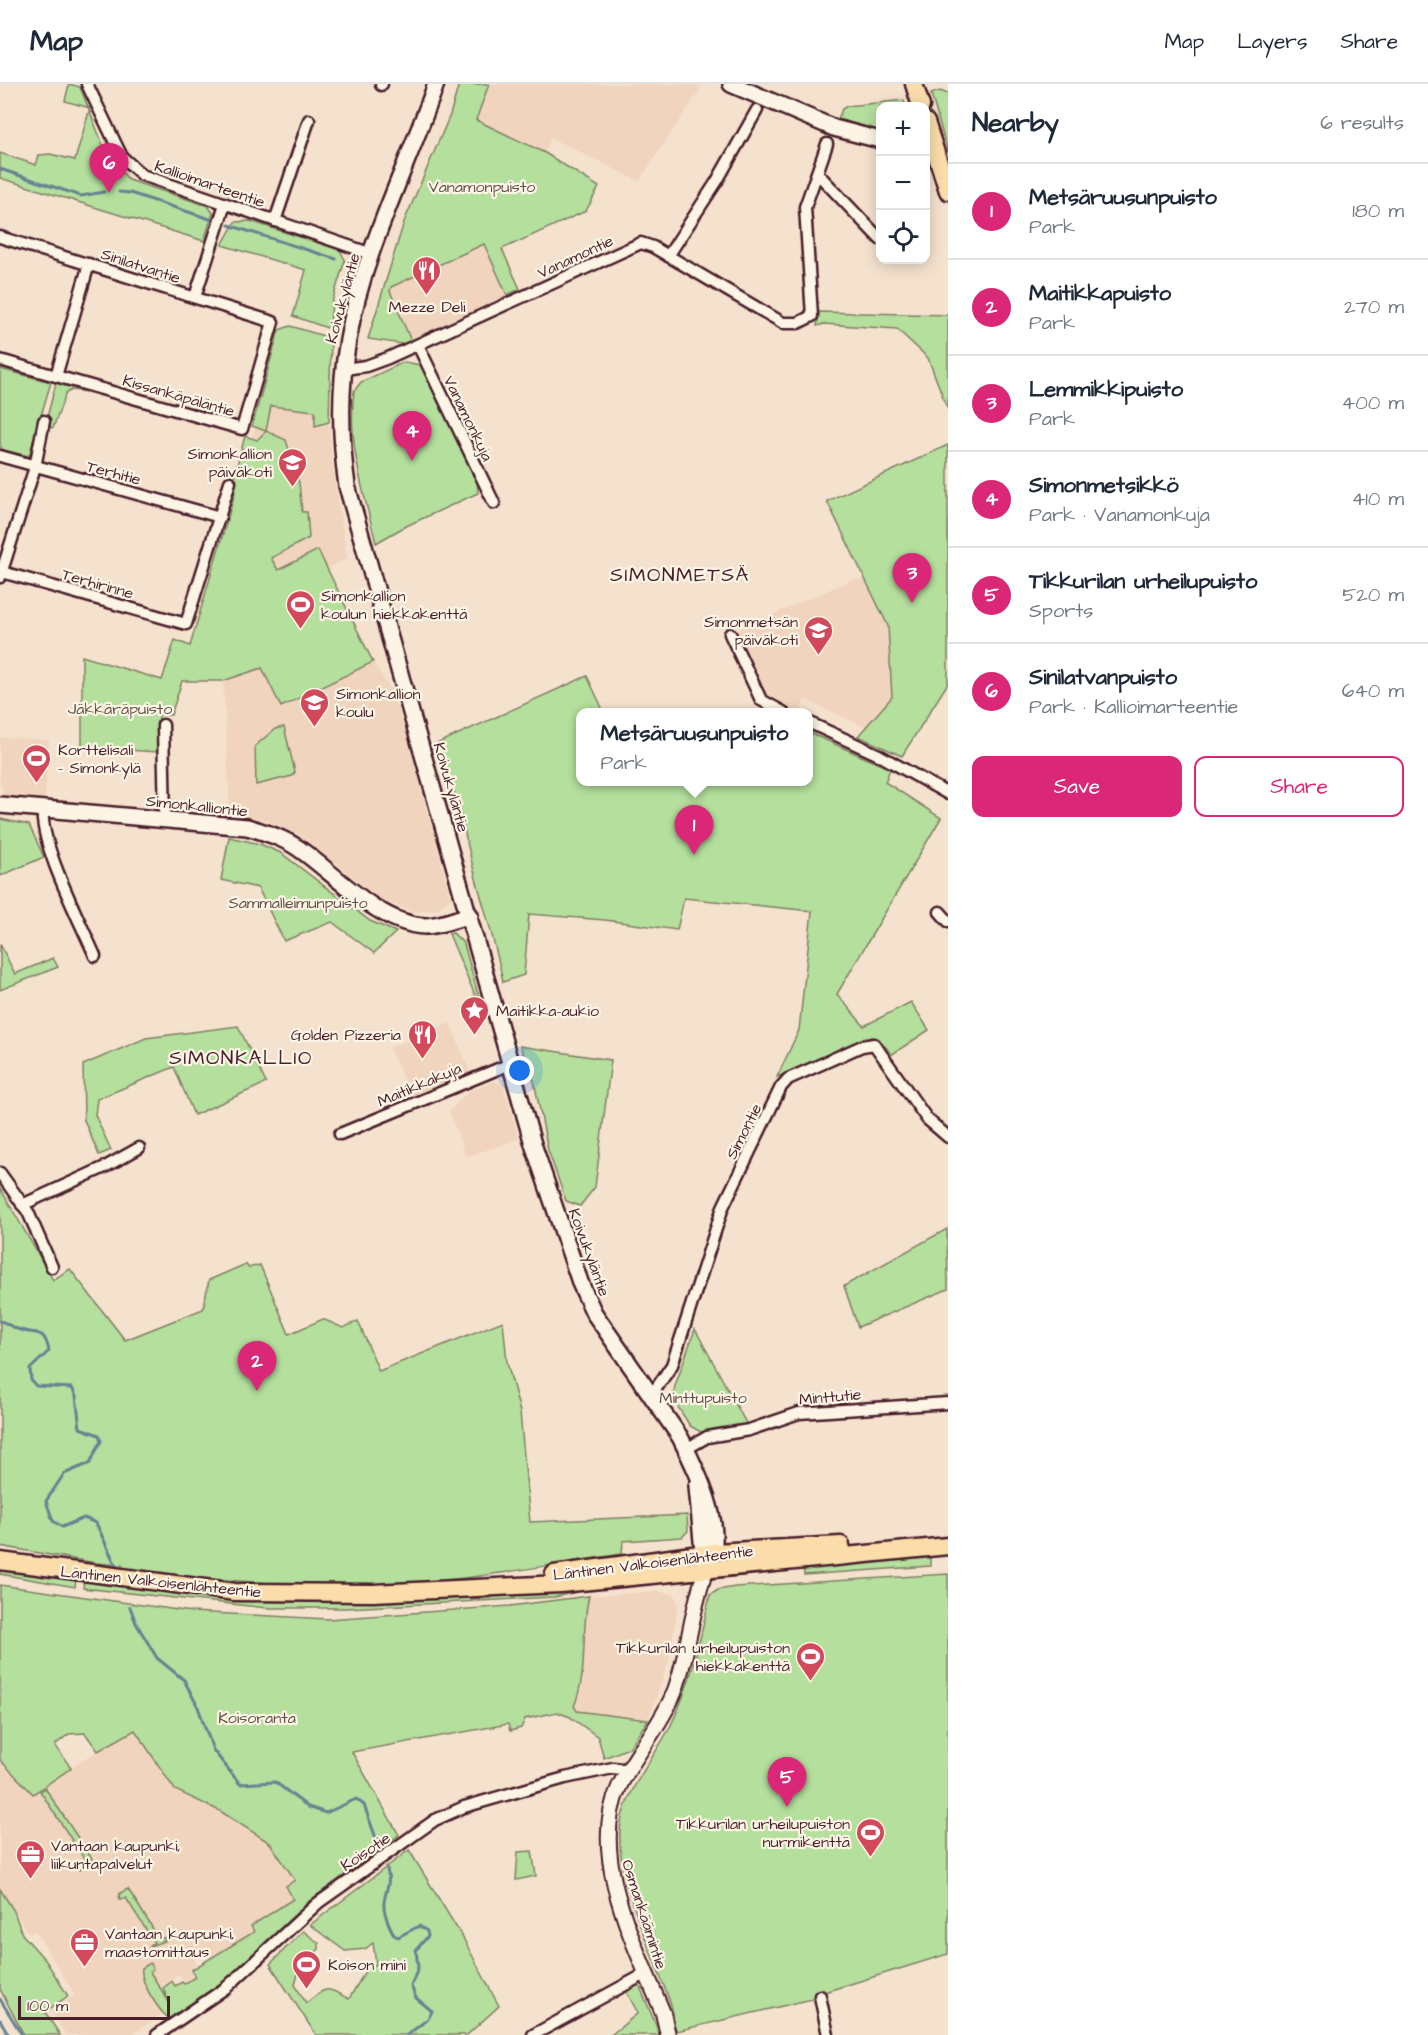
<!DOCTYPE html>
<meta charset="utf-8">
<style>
body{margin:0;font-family:"Architects Daughter",sans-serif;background:#f2f2f3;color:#1f2937}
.controls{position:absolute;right:18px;top:18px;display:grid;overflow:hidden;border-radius:12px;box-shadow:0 3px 15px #0003}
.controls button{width:54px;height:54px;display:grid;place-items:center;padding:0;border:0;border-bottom:2px solid #e0e1e3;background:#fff;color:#1f2937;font:30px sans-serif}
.scale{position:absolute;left:18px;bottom:15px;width:152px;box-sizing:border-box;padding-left:6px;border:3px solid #4a1f2b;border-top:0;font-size:16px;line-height:21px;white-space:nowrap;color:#4a1f2b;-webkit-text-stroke:4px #fcf5e5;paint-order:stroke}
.you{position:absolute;left:520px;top:987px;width:21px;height:21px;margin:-15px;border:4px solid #fff;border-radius:50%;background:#1a73e8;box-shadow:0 0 0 9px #1a73e833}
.badge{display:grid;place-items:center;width:39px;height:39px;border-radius:50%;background:#db2777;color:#fff;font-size:20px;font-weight:700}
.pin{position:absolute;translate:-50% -50px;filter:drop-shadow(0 2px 3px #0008)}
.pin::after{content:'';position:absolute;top:32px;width:21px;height:18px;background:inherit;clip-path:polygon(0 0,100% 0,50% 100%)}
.popup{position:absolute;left:576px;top:624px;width:237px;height:78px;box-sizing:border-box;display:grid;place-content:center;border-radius:12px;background:#fff;filter:drop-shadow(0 2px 4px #0005);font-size:20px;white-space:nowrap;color:#747a83}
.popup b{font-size:22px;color:#1f2937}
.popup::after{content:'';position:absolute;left:50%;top:100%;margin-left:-12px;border:12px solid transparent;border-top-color:#fff}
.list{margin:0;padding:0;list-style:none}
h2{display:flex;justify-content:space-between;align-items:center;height:78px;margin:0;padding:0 24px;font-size:26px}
h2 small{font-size:20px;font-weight:400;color:#747a83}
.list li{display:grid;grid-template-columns:39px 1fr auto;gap:18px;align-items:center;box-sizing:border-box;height:96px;padding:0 24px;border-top:2px solid #e0e1e3}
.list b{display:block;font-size:22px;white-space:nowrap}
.list p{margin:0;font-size:20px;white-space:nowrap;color:#747a83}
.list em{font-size:20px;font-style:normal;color:#747a83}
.actions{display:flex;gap:12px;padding:18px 24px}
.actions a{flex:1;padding:14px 0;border:2px solid #db2777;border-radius:12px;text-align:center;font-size:21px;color:#db2777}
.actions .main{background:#db2777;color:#fff}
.icon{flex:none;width:33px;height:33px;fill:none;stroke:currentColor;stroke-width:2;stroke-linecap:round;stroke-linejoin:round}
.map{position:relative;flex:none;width:948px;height:1951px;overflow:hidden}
header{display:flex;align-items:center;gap:36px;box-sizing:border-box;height:84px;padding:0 30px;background:#fff;border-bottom:2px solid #e0e1e3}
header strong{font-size:28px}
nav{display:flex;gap:33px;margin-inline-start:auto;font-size:21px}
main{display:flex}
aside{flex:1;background:#fff}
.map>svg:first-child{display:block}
</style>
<header>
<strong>Map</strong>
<nav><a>Map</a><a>Layers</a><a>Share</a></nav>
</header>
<main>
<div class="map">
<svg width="948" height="1951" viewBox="0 0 948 1951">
<rect width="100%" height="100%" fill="#f5e2ce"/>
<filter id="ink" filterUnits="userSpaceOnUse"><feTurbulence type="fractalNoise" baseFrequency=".0167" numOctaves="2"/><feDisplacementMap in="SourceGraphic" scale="12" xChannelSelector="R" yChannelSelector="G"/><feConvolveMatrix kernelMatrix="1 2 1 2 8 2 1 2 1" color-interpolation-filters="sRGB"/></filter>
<g filter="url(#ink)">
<g fill="#f0d4be">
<path d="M489,0H693L702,3L639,97L551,54L545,69L475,35Z"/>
<path d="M484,160L507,211L411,257L390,207L391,203Z"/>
<path d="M271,321L315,327V341L329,338L332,378L347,474L327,484L373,578L391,606L407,651L451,815L438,825L414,828L381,816L300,751L268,737L230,729L223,597L262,584L248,430L252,373L257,356L251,355L255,343L266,347Z"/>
<path d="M864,495L888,542L892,613L866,643L805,616L800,628H794L764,613L736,547L851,496Z"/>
<path d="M0,653L49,656L45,715L5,711L0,701Z"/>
<path d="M450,939L470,988L411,1012L389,964Z"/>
<path d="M494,997L503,1000L519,1055L466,1073L449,1027L469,1007Z"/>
<path d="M658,1507L675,1511L678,1521L669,1577L648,1636L577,1627L574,1622L582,1605L583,1534L589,1512Z"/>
<path d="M135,1646L175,1706L220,1727L270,1759L295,1796L294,1815L251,1842L254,1848L211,1875L206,1868L194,1875L197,1880L189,1885L194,1893L184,1898L179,1890L160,1903L172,1924L131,1951H66L51,1928L75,1911L35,1847L29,1850L0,1805V1676L33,1710L85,1674Z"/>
</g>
<g fill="#b4df9d" stroke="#7f7f64" stroke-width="1.5">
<path d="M69,0L80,3L107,71L129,96L208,122L213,129L204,157L0,94V69L36,81L39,71L50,70L75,76L90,24L65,17Z"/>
<path d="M459,0H489L476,36L545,69L599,103L586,127L502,165L520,205L507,211L484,160L391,203L390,207L411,257L402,260L368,255L404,138L450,31Z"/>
<path d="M940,7L948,10V69L931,10Z"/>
<path d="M904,16L905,22H880V47L838,35L842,25L847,22Z"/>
<path d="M250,137L340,166L345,176L332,218L330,242L327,244L293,232L306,186L222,161L235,138Z"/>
<path d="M819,228L948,231V326L928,274L897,245L824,240L817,242Z"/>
<path d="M290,242L331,254L329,338L315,342V327L271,322L266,347L286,356L299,399L302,428H307L309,454L271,474L278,486L318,466L373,578L281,623L262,584L223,597H182L171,631H159L157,668L82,663V572L162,596L175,556L190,562L235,409L232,400L245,352L257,356L266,347L252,342L279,246Z"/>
<path d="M404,278L421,281L424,285L473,387L472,390L477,397L478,409L404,443L376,459C364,409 347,359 354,307L361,298Z"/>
<path d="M0,285L51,298L29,372L3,366L0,362Z"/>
<path d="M56,299L86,308L72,306L66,309L53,344L45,341Z"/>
<path d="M948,361V599L902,672L858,652L892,613L888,542L827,417Z"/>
<path d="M587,592L604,628H580V698H808V648L890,685L885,698L941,734L837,910L864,942L911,918L929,946L891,971L886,963L872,953L777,993L799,946L812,827L684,814L677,846L605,836L529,830L524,891L503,898C496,860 484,825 474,787C463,744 456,700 434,661Z"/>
<path d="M284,643L295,688L292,692L256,701L255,662L275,645Z"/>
<path d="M0,735L29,741L44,773L0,792Z"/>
<path d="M229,753L260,760L281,769L370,837L396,848L374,869L332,838L284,857L258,804L221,796Z"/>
<path d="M453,849L464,860L479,914L477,916L449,850Z"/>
<path d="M0,860L15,890L53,874L58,883L0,906Z"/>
<path d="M238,942L266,999L194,1031L174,983L97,1015L95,1031L111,1066L99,1071L84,1036L83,981L146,954Z"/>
<path d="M520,962L611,976L595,1103L580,1122L566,1117L548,1066L534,997Z"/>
<path d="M0,1104L53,1196L70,1185L125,1256L203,1225L209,1196L246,1180L248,1184L260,1181L289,1250L323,1235L343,1244L358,1237L379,1287L503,1237L507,1278L520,1328L530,1438L687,1431L688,1447L682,1453L623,1457L622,1470C547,1481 472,1496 397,1500C305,1505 215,1495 123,1488L122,1481L96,1479L0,1462Z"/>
<path d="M947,1145L948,1205L858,1243L844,1202Z"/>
<path d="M695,1245L747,1341L701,1348L690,1342L678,1323L673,1313L675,1302Z"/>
<path d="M930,1470V1482L804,1491L803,1481Z"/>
<path d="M0,1484L76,1495L75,1503L0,1490Z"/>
<path d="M948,1490V1870L818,1910L812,1915L677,1947C672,1939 674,1930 671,1921C654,1871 609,1785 622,1733C631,1699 655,1673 671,1641C691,1600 700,1556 710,1511L718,1506L735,1503Z"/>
<path d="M84,1496L144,1505L246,1514L470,1511L471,1515L491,1514V1509L590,1505L555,1513L346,1524H267L83,1504Z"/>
<path d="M0,1501L192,1528L328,1535L510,1522L589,1512C580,1548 589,1588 574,1622L577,1627L648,1636L629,1664L604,1674L598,1653L570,1633L557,1628L525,1635L521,1644L510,1647L508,1640L352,1668L399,1751L309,1817L212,1909L170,1935C159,1928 139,1897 142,1884L150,1879L153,1885L150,1888L169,1918L163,1904L172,1897L175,1902L182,1898L184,1900L195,1893L191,1886L254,1848L251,1842L293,1815L286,1802L295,1796L270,1759L220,1727L175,1706L135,1646L98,1667L85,1649L69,1650L55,1661L71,1684L33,1710L0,1676Z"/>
<path d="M45,1704L92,1775L93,1779L80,1786L78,1782L85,1776L40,1707Z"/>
<path d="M409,1766L463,1854L499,1922L467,1951H316L270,1880L303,1847L319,1859V1865L299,1886L295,1901L306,1919C328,1903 324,1901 349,1915L367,1884L376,1880L373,1859L365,1865L345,1867L310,1841Z"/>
<path d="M532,1767L536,1792L516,1796L518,1768Z"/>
<path d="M0,1805L14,1827L22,1850L46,1877L68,1912L45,1928L60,1951H24L0,1905Z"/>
<path d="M128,1805L160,1856L165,1853V1857L149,1862L154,1858L126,1814L119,1815L120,1809Z"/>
<path d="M638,1898L660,1951H611L638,1929L625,1905Z"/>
</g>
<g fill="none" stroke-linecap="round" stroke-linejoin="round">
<g stroke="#668392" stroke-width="3">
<path d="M0,85L81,112L104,108"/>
<path d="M119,108L130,109L213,136"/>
<path d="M229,141L336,175"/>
<path d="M0,1237C6,1238 11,1243 17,1245C35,1252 44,1242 49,1267L30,1285L31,1296L36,1302L72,1304L76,1312L80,1344L99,1351L101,1357L90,1379L64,1390L46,1417L53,1437L62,1443L84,1434L96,1439L116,1482"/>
<path d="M130,1523L136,1539L157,1574L184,1596L198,1623L213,1666L240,1700L275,1698L308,1723L326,1729L356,1715L364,1721L381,1768"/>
<path d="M387,1785C391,1801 386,1803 384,1818C383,1829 389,1841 394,1851L398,1853L419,1842L427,1847L428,1852L416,1866L418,1884L411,1902L416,1914L432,1927L428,1935L407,1951"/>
<path d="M0,1915L22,1951"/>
<path d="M0,1936L9,1951"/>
</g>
<defs>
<g id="minor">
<path d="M87,0L122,73L142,91L372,170"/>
<path d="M381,1L382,0"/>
<path d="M817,89L827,60"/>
<path d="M275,137L309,36"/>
<path d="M0,153L273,238L242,345L0,276"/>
<path d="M668,172L717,97L757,26"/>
<path d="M195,213L225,120"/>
<path d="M418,261L494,419"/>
<path d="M344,285L366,282L388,274L641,159L653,163L783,239H798L812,232L805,123L817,89L880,155"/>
<path d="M56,292L89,180"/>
<path d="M0,372L220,433"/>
<path d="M2,488L186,540L230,398"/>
<path d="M0,493L35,383L44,337"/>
<path d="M730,550L761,616L783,628"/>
<path d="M808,638L879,671L948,710"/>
<path d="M163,641L165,736"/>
<path d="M43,726C39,759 80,837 95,872"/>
<path d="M940,828L948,837"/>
<path d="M340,1050L510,980"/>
<path d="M0,1089L28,1128L52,1183"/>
<path d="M22,1121L105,1083L139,1064"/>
<path d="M651,1312L672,1281L723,1123L781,1003L788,995L862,962L874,960L927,1035L948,1053"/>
<path d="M686,1365L707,1353L749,1346L799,1329L948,1319"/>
<path d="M820,1912L828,1951"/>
<path d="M157,1951L227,1903L318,1819L435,1736L464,1723L565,1694L613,1684L629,1686"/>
<path d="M533,1951L647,1889"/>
</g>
<path id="tertiary" d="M668,1951L663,1929C637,1865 587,1772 619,1703C635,1670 660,1643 674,1609C689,1569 691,1525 706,1486"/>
<g id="secondary">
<path d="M436,0C407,84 363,168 348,256C339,305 340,353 347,402L533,1060L581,1201L594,1229L680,1353C696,1385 725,1442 710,1477"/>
<path d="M731,0L834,44L880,56"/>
<path d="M0,721L247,743C264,748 282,753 298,764C335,789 378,840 425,842C439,842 456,835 470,831"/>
<path d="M697,1402L704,1479"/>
</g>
<g id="primary">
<path d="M914,0L921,22"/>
<path d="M926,38L948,107"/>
<path d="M0,1477L235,1508L373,1509L560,1500L948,1462"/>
<path d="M554,1490L714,1468L841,1461"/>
</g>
</defs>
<use href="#minor" stroke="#4a1f2b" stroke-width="15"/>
<use href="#tertiary" stroke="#4a1f2b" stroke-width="18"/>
<use href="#secondary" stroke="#4a1f2b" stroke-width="20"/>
<use href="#primary" stroke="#4a1f2b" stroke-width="21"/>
<use href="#minor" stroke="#fcf5e5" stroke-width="10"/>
<use href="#tertiary" stroke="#fcf5e5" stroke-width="14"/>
<use href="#secondary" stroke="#fcf5e5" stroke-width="15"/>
<use href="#primary" stroke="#faddab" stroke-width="16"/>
</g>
</g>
<defs>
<symbol id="restaurant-pin" viewBox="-11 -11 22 30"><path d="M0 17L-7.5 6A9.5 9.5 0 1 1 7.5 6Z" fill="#d1495b" stroke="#fcf5e5"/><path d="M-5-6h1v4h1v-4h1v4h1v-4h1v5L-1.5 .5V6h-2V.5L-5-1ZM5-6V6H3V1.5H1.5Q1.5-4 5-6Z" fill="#fff"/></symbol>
<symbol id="school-pin" viewBox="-11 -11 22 30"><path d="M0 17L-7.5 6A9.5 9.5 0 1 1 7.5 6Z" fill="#d1495b" stroke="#fcf5e5"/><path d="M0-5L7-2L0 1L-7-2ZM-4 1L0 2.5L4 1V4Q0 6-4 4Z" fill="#fff"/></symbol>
<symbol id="stadium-pin" viewBox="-11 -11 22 30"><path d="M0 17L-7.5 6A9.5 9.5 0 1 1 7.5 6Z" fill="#d1495b" stroke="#fcf5e5"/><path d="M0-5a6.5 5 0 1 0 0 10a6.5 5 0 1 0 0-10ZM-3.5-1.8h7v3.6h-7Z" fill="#fff"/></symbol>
<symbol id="sight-pin" viewBox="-11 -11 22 30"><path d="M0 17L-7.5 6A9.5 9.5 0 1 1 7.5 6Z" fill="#d1495b" stroke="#fcf5e5"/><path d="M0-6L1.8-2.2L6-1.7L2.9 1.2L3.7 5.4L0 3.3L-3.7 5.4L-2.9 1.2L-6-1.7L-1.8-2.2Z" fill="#fff"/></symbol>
<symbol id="office-pin" viewBox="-11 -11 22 30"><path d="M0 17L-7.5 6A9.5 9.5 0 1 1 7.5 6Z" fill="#d1495b" stroke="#fcf5e5"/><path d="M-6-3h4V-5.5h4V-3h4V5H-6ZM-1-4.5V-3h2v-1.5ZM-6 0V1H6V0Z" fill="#fff"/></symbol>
</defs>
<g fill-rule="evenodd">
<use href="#restaurant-pin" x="410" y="170" width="33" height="45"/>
<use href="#school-pin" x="276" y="362" width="33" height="45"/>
<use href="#stadium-pin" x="284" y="504" width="33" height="45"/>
<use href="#school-pin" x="802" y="530" width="33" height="45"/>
<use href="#school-pin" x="298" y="602" width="33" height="45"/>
<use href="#stadium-pin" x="20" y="658" width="33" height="45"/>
<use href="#sight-pin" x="458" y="910" width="33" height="45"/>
<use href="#restaurant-pin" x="406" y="934" width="33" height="45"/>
<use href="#stadium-pin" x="794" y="1556" width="33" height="45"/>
<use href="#stadium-pin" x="854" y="1732" width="33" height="45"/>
<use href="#office-pin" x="14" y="1754" width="33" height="45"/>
<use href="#office-pin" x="68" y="1842" width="33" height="45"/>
<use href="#stadium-pin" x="290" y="1864" width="33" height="45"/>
</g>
<g text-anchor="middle" stroke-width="4.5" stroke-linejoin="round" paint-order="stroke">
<g font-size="16" fill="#4a1f2b" stroke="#fcf5e5">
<text transform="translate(210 99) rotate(19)" y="6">Kallioimarteentie</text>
<text transform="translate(575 172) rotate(-25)" y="6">Vanamontie</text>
<text transform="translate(141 181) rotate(18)" y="6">Sinilatvantie</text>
<text transform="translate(342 214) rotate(-75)" y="6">Koivukyläntie</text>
<text transform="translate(179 311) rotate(16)" y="6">Kissankäpäläntie</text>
<text transform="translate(469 334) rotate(64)" y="6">Vanamonkuja</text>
<text transform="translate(114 388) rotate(15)" y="6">Terhitie</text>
<text transform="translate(98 499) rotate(16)" y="6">Terhirinne</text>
<text transform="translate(452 703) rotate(74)" y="6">Koivukyläntie</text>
<text transform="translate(197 721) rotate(6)" y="6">Simonkalliontie</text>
<text transform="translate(419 1000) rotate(-23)" y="6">Maitikkakuja</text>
<text transform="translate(743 1047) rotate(-63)" y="6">Simontie</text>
<text transform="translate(590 1168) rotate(70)" y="6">Koivukyläntie</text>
<text transform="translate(830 1312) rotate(-5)" y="6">Minttutie</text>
<text transform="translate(653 1478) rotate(-7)" y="6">Läntinen Valkoisenlähteentie</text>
<text transform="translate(161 1497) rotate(6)" y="6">Läntinen Valkoisenlähteentie</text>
<text transform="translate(365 1767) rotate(-34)" y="6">Koisotie</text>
<text transform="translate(645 1830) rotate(72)" y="6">Osmankäämintie</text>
</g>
<g font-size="16" fill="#644f48" stroke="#fcf5e5">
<text x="482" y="108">Vanamonpuisto</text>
<text x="120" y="630">Jäkkäräpuisto</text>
<text x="298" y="824">Sammalleimunpuisto</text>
<text x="703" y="1319">Minttupuisto</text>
<text x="257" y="1639">Koisoranta</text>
</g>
<g font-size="16" fill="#4a1f2b" stroke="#fcf5e5" text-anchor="start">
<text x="427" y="228" text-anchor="middle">Mezze Deli</text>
<text x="272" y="375" text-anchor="end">Simonkallion<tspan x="272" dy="18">päiväkoti</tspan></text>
<text x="321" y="517">Simonkallion<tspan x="321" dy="18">koulun hiekkakenttä</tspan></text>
<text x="798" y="543" text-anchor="end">Simonmetsän<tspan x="798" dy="18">päiväkoti</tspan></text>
<text x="336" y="615">Simonkallion<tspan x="336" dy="18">koulu</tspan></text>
<text x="58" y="671">Korttelisali<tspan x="58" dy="18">- Simonkylä</tspan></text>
<text x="496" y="932">Maitikka-aukio</text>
<text x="401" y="956" text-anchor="end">Golden Pizzeria</text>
<text x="790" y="1569" text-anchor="end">Tikkurilan urheilupuiston<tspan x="790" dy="18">hiekkakenttä</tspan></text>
<text x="850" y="1745" text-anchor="end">Tikkurilan urheilupuiston<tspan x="850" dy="18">nurmikenttä</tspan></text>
<text x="51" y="1767">Vantaan kaupunki,<tspan x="51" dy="18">liikuntapalvelut</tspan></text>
<text x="105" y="1855">Vantaan kaupunki,<tspan x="105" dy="18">maastomittaus</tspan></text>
<text x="328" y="1886">Koison mini</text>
</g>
<g font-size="20" letter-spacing="1.5" fill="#4a1f2b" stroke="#fcf5e5">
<text x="680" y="497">SIMONMETSÄ</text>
<text x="241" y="980">SIMONKALLIO</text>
</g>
</g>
</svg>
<div class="controls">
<button>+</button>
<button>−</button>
<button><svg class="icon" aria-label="locate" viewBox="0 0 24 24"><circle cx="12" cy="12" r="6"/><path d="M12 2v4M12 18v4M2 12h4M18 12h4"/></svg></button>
</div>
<div class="scale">100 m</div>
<div class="you"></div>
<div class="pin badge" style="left:694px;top:771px">1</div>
<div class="popup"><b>Metsäruusunpuisto</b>Park</div>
<div class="pin badge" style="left:257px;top:1307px">2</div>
<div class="pin badge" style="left:912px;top:519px">3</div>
<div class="pin badge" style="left:412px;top:377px">4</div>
<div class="pin badge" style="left:787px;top:1723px">5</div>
<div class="pin badge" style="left:109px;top:109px">6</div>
</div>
<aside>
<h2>Nearby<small>6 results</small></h2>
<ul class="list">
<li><span class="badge">1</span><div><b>Metsäruusunpuisto</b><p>Park</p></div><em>180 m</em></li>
<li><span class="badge">2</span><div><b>Maitikkapuisto</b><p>Park</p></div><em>270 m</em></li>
<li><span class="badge">3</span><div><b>Lemmikkipuisto</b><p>Park</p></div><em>400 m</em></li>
<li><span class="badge">4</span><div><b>Simonmetsikkö</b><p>Park · Vanamonkuja</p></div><em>410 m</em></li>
<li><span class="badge">5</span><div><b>Tikkurilan urheilupuisto</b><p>Sports</p></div><em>520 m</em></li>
<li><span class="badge">6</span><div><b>Sinilatvanpuisto</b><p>Park · Kallioimarteentie</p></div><em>640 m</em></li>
</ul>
<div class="actions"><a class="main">Save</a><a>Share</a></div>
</aside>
</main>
